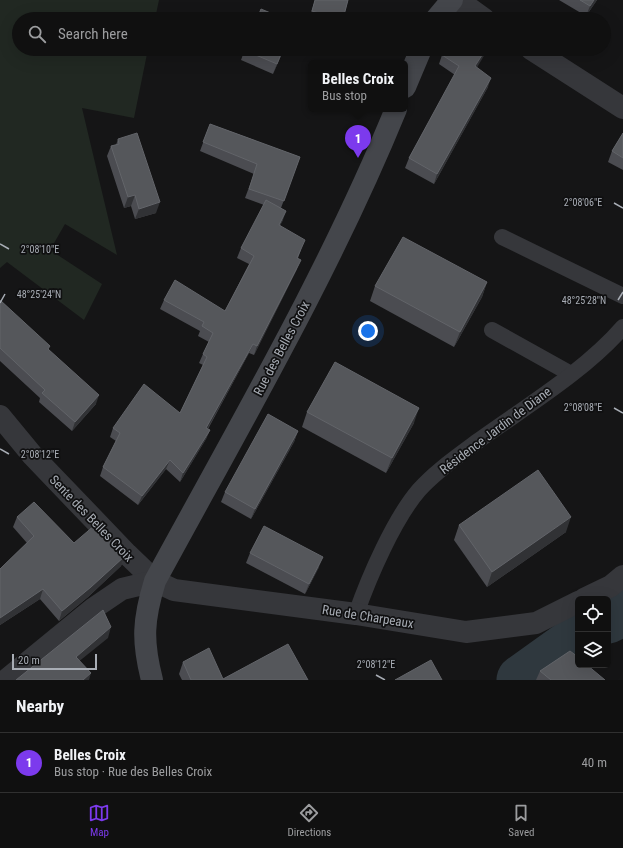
<!DOCTYPE html>
<meta charset="utf-8">
<style>
body{margin:0;font-family:"Roboto Condensed",sans-serif;background:#191919;color:#f1f3f6}
.controls{position:absolute;right:12px;bottom:12px;display:grid;overflow:hidden;border-radius:6px;box-shadow:0 4px 16px #0002}
.controls button{width:36px;height:36px;display:grid;place-items:center;padding:0;border:0;border-bottom:1px solid #303030;background:#101010;color:#f1f3f6;font:20px sans-serif}
.scale{position:absolute;left:12px;bottom:10px;width:85px;box-sizing:border-box;padding-left:4px;border:2px solid #a8adb5;border-top:0;font-size:11px;line-height:14px;white-space:nowrap;color:#a8adb5;-webkit-text-stroke:3px #101011;paint-order:stroke}
.you{position:absolute;left:368px;top:331px;width:14px;height:14px;margin:-10px;border:3px solid #fff;border-radius:50%;background:#1a73e8;box-shadow:0 0 0 6px #1a73e833}
.badge{display:grid;place-items:center;width:26px;height:26px;border-radius:50%;background:#7c3aed;color:#fff;font-size:13px;font-weight:700}
.pin{position:absolute;translate:-50% -33px;filter:drop-shadow(0 1px 2px #0008)}
.pin::after{content:'';position:absolute;top:21px;width:14px;height:12px;background:inherit;clip-path:polygon(0 0,100% 0,50% 100%)}
.popup{position:absolute;left:308px;top:60px;width:100px;height:52px;box-sizing:border-box;display:grid;place-content:center;border-radius:6px;background:#101010;filter:drop-shadow(0 1px 3px #0005);font-size:13px;white-space:nowrap;color:#9c9d9f}
.popup b{font-size:15px;color:#f1f3f6}
.popup::after{content:'';position:absolute;left:50%;top:100%;margin-left:-8px;border:8px solid transparent;border-top-color:#101010}
.list{margin:0;padding:0;list-style:none}
h2{display:flex;justify-content:space-between;align-items:center;height:52px;margin:0;padding:0 16px;font-size:17px}
h2 small{font-size:13px;font-weight:400;color:#9c9d9f}
.list li{display:grid;grid-template-columns:26px 1fr auto;gap:12px;align-items:center;box-sizing:border-box;height:60px;padding:0 16px;border-top:1px solid #303030}
.list b{display:block;font-size:15px;white-space:nowrap}
.list p{margin:0;font-size:13px;white-space:nowrap;color:#9c9d9f}
.list em{font-size:13px;font-style:normal;color:#9c9d9f}
.icon{flex:none;width:22px;height:22px;fill:none;stroke:currentColor;stroke-width:2;stroke-linecap:round;stroke-linejoin:round}
.map{position:relative;flex:none;width:623px;height:680px;overflow:hidden}
.search{position:absolute;background:#101010;box-shadow:0 4px 16px #0002;left:12px;right:12px;top:12px;height:44px;display:flex;align-items:center;gap:10px;box-sizing:border-box;padding:0 14px;border-radius:22px;color:#9c9d9f;font-size:15px}
.sheet{height:112px;background:#101010}
nav{display:flex;justify-content:space-around;align-items:center;box-sizing:border-box;height:56px;border-top:1px solid #303030;background:#101010;font-size:11px;color:#9c9d9f}
nav a{display:grid;justify-items:center;gap:2px}
nav .on{color:#7c3aed}
.map>svg:first-child{display:block}
</style>
<div class="map">
<svg width="623" height="680" viewBox="0 0 623 680">
<rect width="100%" height="100%" fill="#151516"/>
<path fill="#212822" d="M0,0H159L155,19H19V49H148L134,118L82,108L117,255L65,224L50,250L102,284L84,320L7,262L0,268Z"/>
<g fill="none" stroke-linecap="round" stroke-linejoin="round">
<g stroke="#2f383e" stroke-width="51">
<path d="M608,618L623,609"/>
<path d="M522,680L578,640"/>
</g>
<g stroke="#36373b" stroke-width="16">
<path d="M502,237L623,296"/>
<path d="M492,330L571,374"/>
<path d="M356,614C369,577 394,519 419,490C436,471 458,456 478,441C525,407 585,371 623,327"/>
</g>
<g stroke="#36373b" stroke-width="22">
<path d="M458,0L484,19"/>
<path d="M531,49L623,108"/>
<path d="M0,416L33,456L127,554L155,581L174,590L356,614L466,632L536,623L578,602"/>
<path d="M584,599L611,586L623,576"/>
<path d="M6,680L94,608L122,589L155,581"/>
</g>
<g stroke="#44464b" stroke-width="22">
<path d="M436,19L452,0"/>
<path d="M405,87L421,49"/>
<path d="M152,680C142,641 143,620 155,581C239,426 329,273 396,109"/>
</g>
</g>
<g fill="#4b4c51">
<path d="M315,0H348L343,19H309Z"/>
<path d="M559,0H597L586,16Z"/>
<path d="M245,49H284L273,74L241,60Z"/>
<path d="M442,55L477,68L488,87L434,184L405,168L409,158L455,75L439,64Z"/>
<path d="M210,124L300,157L281,208L283,220L280,225L301,250L298,258L297,269L254,355L249,353L208,429L210,430L206,439L180,482L166,469L138,505L100,476L103,467L116,441L110,437L113,428L180,413L203,365L199,363L203,354L209,342L198,336L200,331L160,309L164,300L225,311L249,264L237,258L241,248L264,205L245,198L254,174L200,151Z"/>
<path d="M623,133V170L608,162L612,151Z"/>
<path d="M118,139L156,213L135,219L131,206L124,208L107,156L111,146L116,145Z"/>
<path d="M487,282L482,297L454,347L370,301L375,286Z"/>
<path d="M0,300L49,350L96,404L72,431L39,402L40,398L0,361Z"/>
<path d="M307,412L414,423L386,473L302,427Z"/>
<path d="M298,431L294,442L251,519L221,502L225,492Z"/>
<path d="M17,517L74,543L125,556L121,566L88,597L59,621L40,599L0,625V569L27,543L13,527Z"/>
<path d="M459,525L566,532L487,587L454,540Z"/>
<path d="M250,553L319,567L305,594L246,563Z"/>
<path d="M183,662L223,679L308,680H182L179,674Z"/>
<path d="M540,671L605,680H536Z"/>
</g>
<g fill="#313235">
<path d="M594,0H597L586,16L590,6Z"/>
<path d="M283,49H284L273,74Z"/>
<path d="M486,49H488L472,76L475,66Z"/>
<path d="M491,78L488,87L434,184L437,174Z"/>
<path d="M135,195L131,206L124,208L128,197Z"/>
<path d="M160,202L156,213L135,219L139,209Z"/>
<path d="M286,211L283,220L276,234L279,225Z"/>
<path d="M301,260L297,269L254,355L257,346Z"/>
<path d="M487,282L482,297L454,347L460,332Z"/>
<path d="M253,344L249,353L203,437L206,428Z"/>
<path d="M99,395L96,404L72,431L75,422Z"/>
<path d="M419,408L414,423L386,473L392,458Z"/>
<path d="M210,430L206,439L180,482L183,473Z"/>
<path d="M298,431L294,442L251,519L255,509Z"/>
<path d="M170,460L166,469L138,505L142,496Z"/>
<path d="M571,517L566,532L487,587L492,572Z"/>
<path d="M125,556L121,566L88,597L59,621L62,611Z"/>
<path d="M323,557L319,567L305,594L309,584Z"/>
<path d="M43,589L40,599L0,625V618Z"/>
<path d="M111,627L108,638L72,667L76,657Z"/>
<path d="M91,673L89,680H83Z"/>
</g>
<g fill="#55575b" stroke="#626469">
<path d="M315,0H348L343,19H339L312,11Z"/>
<path d="M580,0H594L590,6Z"/>
<path d="M261,9L285,19H257Z"/>
<path d="M466,13L474,19H463Z"/>
<path d="M245,49H283L277,64L244,50Z"/>
<path d="M446,49H486L475,66L491,78L437,174L409,158L459,66L442,55Z"/>
<path d="M210,124L300,157L284,201L249,189L257,164L203,142Z"/>
<path d="M137,133L160,202L139,209L135,195L128,197L111,146L119,144L118,139Z"/>
<path d="M623,133V158L612,151Z"/>
<path d="M266,200L286,211L279,225L305,240L297,258L301,260L257,346L253,344L206,428L210,430L183,473L170,460L142,496L103,467L120,433L113,428L144,384L180,413L207,357L203,354L213,333L202,326L204,322L164,300L175,280L225,311L254,256L241,248Z"/>
<path d="M403,237L487,282L460,332L375,286Z"/>
<path d="M0,300L50,346L48,349L99,395L75,422L42,393L45,390L0,348Z"/>
<path d="M335,362L419,408L392,458L307,412Z"/>
<path d="M268,414L298,431L255,509L225,492Z"/>
<path d="M538,470L571,517L492,572L459,525Z"/>
<path d="M34,502L74,543L95,525L125,556L91,587L62,611L43,589L0,618V569L34,536L17,517Z"/>
<path d="M264,526L323,557L309,584L250,553Z"/>
<path d="M103,610L111,627L76,657L91,673L83,680H16Z"/>
<path d="M288,644L308,680H191L183,662L209,648L223,679Z"/>
<path d="M570,651L578,657V665H587L605,680H551L540,671Z"/>
<path d="M431,660L442,680H395Z"/>
</g>
<path fill="none" stroke="#a8adb5" stroke-width="1.5" d="M614,203L623,208M0,244L9,249M618,300L623,292M0,303L5,294M614,408L623,413M0,449L9,454M376,675L385,680"/>
<g text-anchor="middle" stroke-width="3.5" stroke-linejoin="round" paint-order="stroke">
<g font-size="13" fill="#a8adb5" stroke="#101011">
<text transform="translate(281 348) rotate(-62)" y="5">Rue des Belles Croix</text>
<text transform="translate(495 430) rotate(-37)" y="5">Résidence Jardin de Diane</text>
<text transform="translate(92 518) rotate(46)" y="5">Sente des Belles Croix</text>
<text transform="translate(368 616) rotate(9)" y="5">Rue de Charpeaux</text>
</g>
</g>
<g font-size="10" text-anchor="middle" fill="#a8adb5" stroke="#101011" stroke-width="3.5" stroke-linejoin="round" paint-order="stroke">
<text x="583" y="206">2°08'06"E</text>
<text x="40" y="253">2°08'10"E</text>
<text x="39" y="298">48°25'24"N</text>
<text x="584" y="304">48°25'28"N</text>
<text x="583" y="411">2°08'08"E</text>
<text x="40" y="458">2°08'12"E</text>
<text x="376" y="668">2°08'12"E</text>
</g>
</svg>
<div class="controls">
<button><svg class="icon" aria-label="locate" viewBox="0 0 24 24"><circle cx="12" cy="12" r="6"/><path d="M12 2v4M12 18v4M2 12h4M18 12h4"/></svg></button>
<button><svg class="icon" aria-label="layers" viewBox="0 0 24 24"><path d="M12 4l9 5-9 5-9-5zM3 14l9 5 9-5"/></svg></button>
</div>
<div class="scale">20 m</div>
<div class="you"></div>
<div class="pin badge" style="left:358px;top:158px">1</div>
<div class="popup"><b>Belles Croix</b>Bus stop</div>
<div class="search"><svg class="icon" aria-label="search" viewBox="0 0 24 24"><circle cx="10" cy="10" r="6"/><path d="M15 15l6 6"/></svg>Search here</div>
</div>
<section class="sheet">
<h2>Nearby<small></small></h2>
<ul class="list">
<li><span class="badge">1</span><div><b>Belles Croix</b><p>Bus stop · Rue des Belles Croix</p></div><em>40 m</em></li>
</ul>
</section>
<nav>
<a class="on"><svg class="icon" aria-label="map" viewBox="0 0 24 24"><path d="M3 6l6-2 6 2 6-2v14l-6 2-6-2-6 2zM9 4v14M15 6v14"/></svg>Map</a>
<a><svg class="icon" aria-label="directions" viewBox="0 0 24 24"><path d="M12 3l9 9-9 9-9-9zM9 14v-3h6M13 9l2 2-2 2"/></svg>Directions</a>
<a><svg class="icon" aria-label="saved" viewBox="0 0 24 24"><path d="M7 4h10v16l-5-4-5 4z"/></svg>Saved</a>
</nav>
